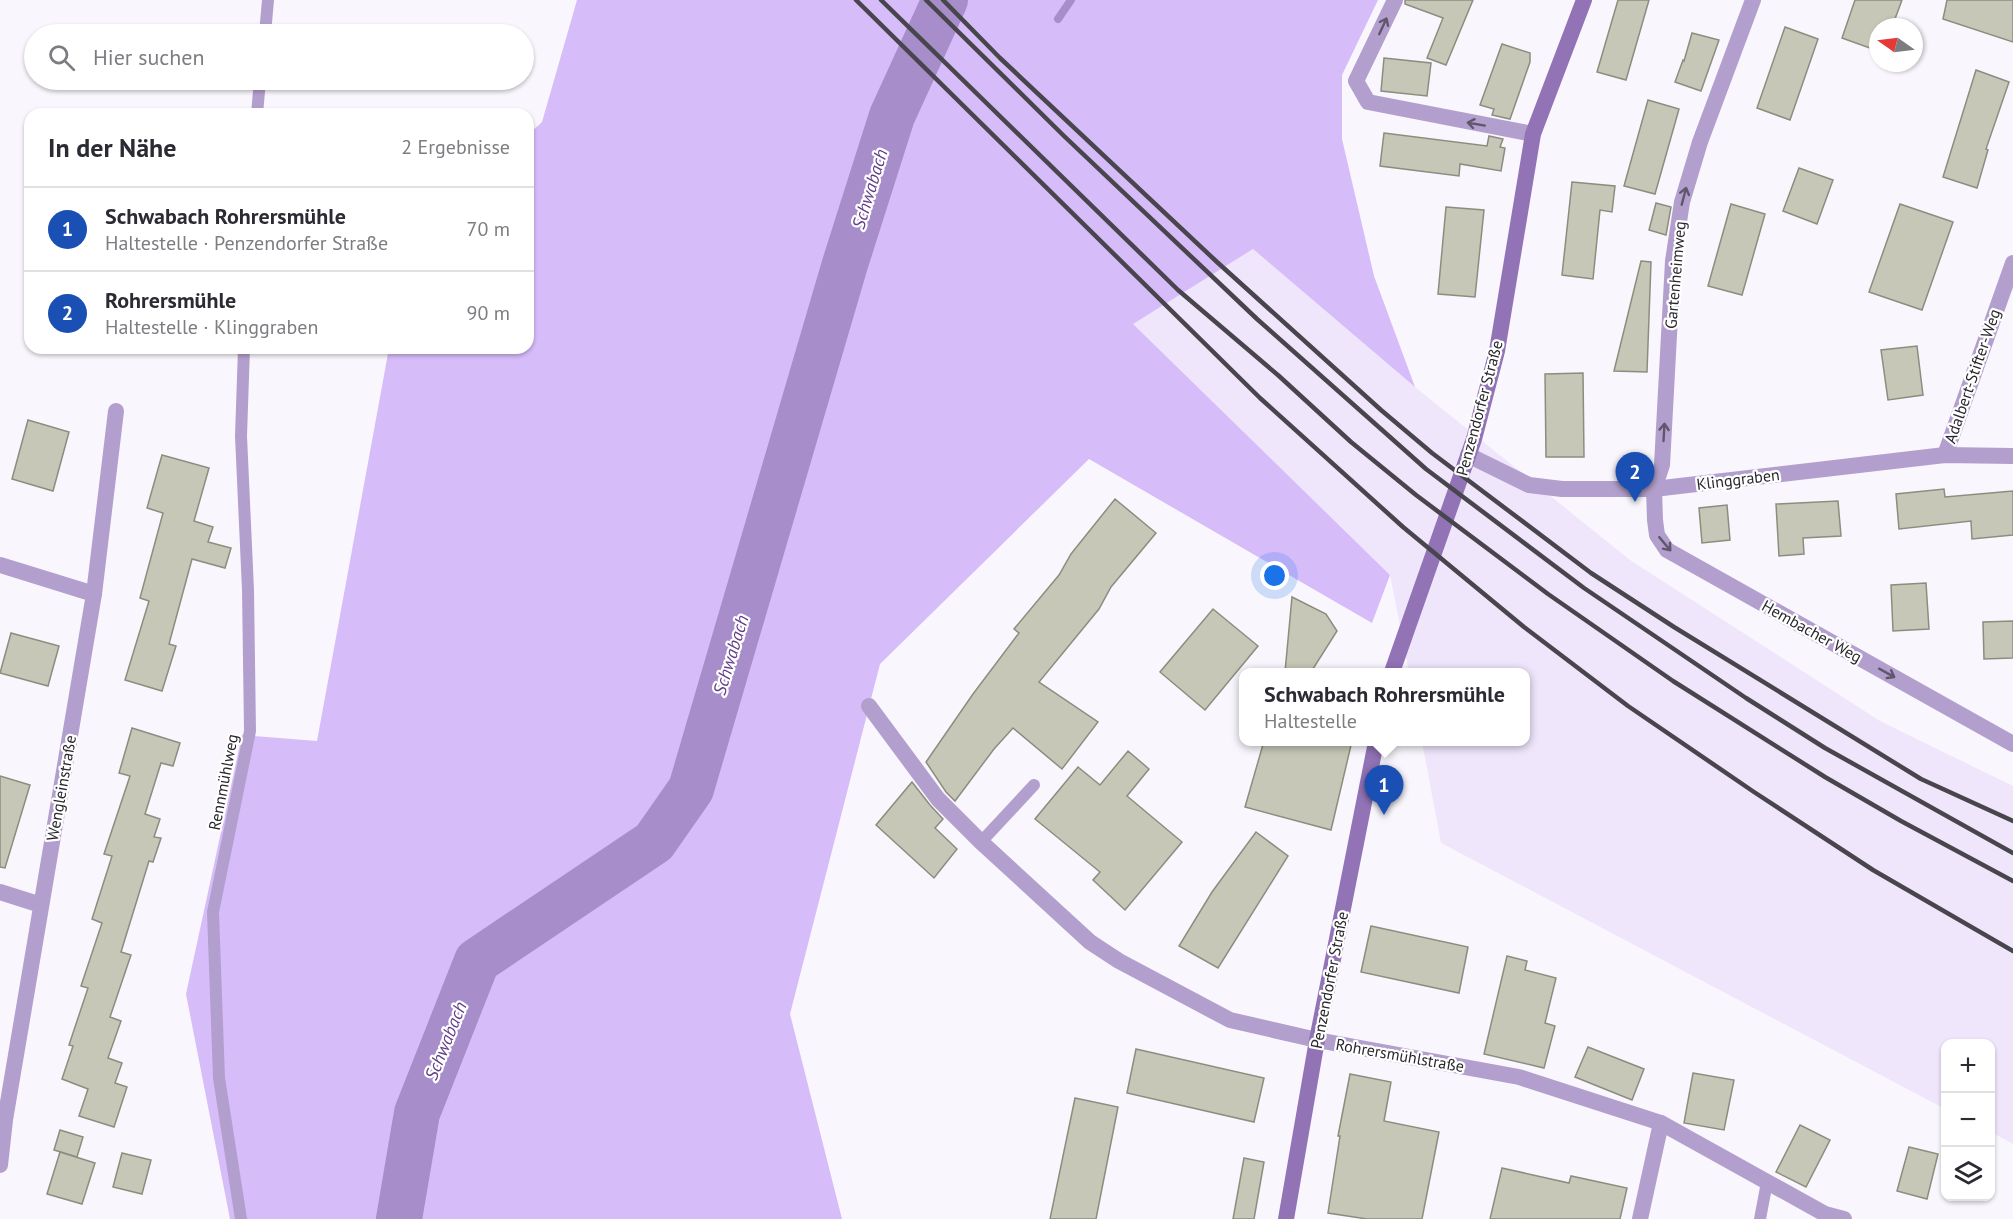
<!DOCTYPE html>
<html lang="de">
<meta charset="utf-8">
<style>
body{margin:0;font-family:"PT Sans",sans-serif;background:#f7f7f7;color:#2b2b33}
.controls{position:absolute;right:18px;bottom:18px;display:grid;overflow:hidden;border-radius:12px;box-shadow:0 2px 4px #0004}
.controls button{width:54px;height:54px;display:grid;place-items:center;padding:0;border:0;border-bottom:2px solid #e1e1e2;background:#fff;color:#2b2b33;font:30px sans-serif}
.compass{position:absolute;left:1869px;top:18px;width:54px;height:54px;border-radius:50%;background:#fff;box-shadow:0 2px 4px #0004;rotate:284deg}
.you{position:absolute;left:1275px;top:576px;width:21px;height:21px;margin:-15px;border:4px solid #fff;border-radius:50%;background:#1a73e8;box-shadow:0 0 0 9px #1a73e833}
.badge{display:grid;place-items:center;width:39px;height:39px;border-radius:50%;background:#77751b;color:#fff;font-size:20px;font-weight:700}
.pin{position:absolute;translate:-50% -50px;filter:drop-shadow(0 2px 3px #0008)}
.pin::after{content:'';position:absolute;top:32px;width:21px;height:18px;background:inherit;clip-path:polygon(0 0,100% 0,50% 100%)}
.popup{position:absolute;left:1239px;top:668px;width:291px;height:78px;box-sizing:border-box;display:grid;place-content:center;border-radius:12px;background:#fff;filter:drop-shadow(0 2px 4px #0005);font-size:20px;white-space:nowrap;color:#7c7c81}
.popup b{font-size:22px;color:#2b2b33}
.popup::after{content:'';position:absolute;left:50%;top:100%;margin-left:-12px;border:12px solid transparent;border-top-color:#fff}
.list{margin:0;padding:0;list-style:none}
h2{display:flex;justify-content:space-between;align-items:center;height:78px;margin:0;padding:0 24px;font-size:26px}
h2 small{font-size:20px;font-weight:400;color:#7c7c81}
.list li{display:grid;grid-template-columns:39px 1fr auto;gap:18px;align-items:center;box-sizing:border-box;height:84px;padding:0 24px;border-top:2px solid #e1e1e2}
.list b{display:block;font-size:22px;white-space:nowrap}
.list p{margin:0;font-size:20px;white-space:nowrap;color:#7c7c81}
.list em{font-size:20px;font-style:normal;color:#7c7c81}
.icon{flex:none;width:33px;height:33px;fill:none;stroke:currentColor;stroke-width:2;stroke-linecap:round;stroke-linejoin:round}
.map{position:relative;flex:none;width:2013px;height:1219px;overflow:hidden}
.search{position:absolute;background:#fff;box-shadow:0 2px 4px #0004;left:24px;top:24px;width:510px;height:66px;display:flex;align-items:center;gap:15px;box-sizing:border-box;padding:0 21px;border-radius:33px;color:#7c7c81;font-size:22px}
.panel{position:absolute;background:#fff;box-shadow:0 2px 4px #0004;left:24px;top:108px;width:510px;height:246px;border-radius:18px}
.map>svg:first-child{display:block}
</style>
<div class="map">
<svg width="2013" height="1219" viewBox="0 0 2013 1219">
<rect width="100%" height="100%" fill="#f9f7fd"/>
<path fill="#efe6fc" d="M1253,249L1415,387L1630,560L1880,721L2013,786V1144L1991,1132L1990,1044H1946L1945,1109L1441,843L1422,742H1525V672H1409L1390,575L1132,324Z"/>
<path fill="#d7bcfa" d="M577,0H1378L1342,75V139L1374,276L1415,387L1253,249L1133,324L1390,575L1372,623L1089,459L880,664L790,1014L842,1219H230L186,994L242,735L317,741L389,348H528V135L542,122Z"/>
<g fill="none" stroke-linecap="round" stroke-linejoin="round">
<path stroke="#a88dcb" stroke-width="8" d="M1058,19L1071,0"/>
<path stroke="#a88dcb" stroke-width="46" d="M399,1219L417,1113L477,961L654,842L691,789L845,264L892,116L945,0"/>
</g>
<g fill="#c7c7b8" stroke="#8c8d7f" stroke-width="1.5">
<path d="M1405,0H1473L1446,65L1427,58L1443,18L1405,4Z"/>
<path d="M1618,0H1649L1626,80L1597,72Z"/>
<path d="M1855,0H1902L1892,27H1878V51L1842,38Z"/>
<path d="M1947,0H2013V42L1943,19Z"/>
<path d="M1785,27L1818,39L1790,120L1757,108Z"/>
<path d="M1692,33L1719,40L1701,91L1675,82L1683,60L1684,61Z"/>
<path d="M1502,44L1530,53V62L1510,119L1492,115L1494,109L1480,105Z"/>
<path d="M1384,58L1431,63L1427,96L1381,91Z"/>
<path d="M1976,70L2009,82L1986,149L1988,150L1977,188L1943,177Z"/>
<path d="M1648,100L1679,109L1655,194L1624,186Z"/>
<path d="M1384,133L1487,146L1489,136L1503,139L1500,147L1505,148L1501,171L1460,164L1459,176L1380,166Z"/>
<path d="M1799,168L1833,180L1817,224L1783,211Z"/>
<path d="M1572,182L1615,186L1612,212L1600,210L1593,279L1562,275Z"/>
<path d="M1656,203L1671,207L1666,235L1649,230Z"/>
<path d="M1731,204L1765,214L1742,295L1708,286Z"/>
<path d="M1900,204L1953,222L1922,310L1869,292Z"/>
<path d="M1446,207L1484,210L1475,297L1438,294Z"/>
<path d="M1641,261L1651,262L1647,372L1614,371Z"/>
<path d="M1917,346L1923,395L1888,400L1881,350Z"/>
<path d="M1583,373L1584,457H1546L1545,374Z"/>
<path d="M28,420L69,432L53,491L12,479Z"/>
<path d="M162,455L209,468L194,521L213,527L208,542L231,548L225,568L192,559L169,644L176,646L162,691L125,680L149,601L140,598L163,513L147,508Z"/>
<path d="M1944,489L1945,497L2013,491V535L1972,539L1971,521L1899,529L1896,494Z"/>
<path d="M1115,499L1156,533L1111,587L1099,609L1039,682L1098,722L1062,769L1013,728L994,749L955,801L946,792L926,762L973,694L1019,633L1014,629L1059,575L1071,554Z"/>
<path d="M1838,501L1841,536L1803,538L1804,554L1779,556L1776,504Z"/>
<path d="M1727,505L1730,540L1702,543L1699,508Z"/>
<path d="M1926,583L1929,629L1893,631L1891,585Z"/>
<path d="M1292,597L1326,614L1337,631L1311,672H1285Z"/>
<path d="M1213,609L1258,646L1205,710L1160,672Z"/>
<path d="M2013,621V658L1984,659L1983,622Z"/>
<path d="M11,633L59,646L48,686L0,673Z"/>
<path d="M132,728L180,743L173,766L161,763L145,814L160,819L154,837L161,838L153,862L149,861L121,952L131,955L110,1017L121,1021L108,1058L122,1063L115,1083L127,1087L114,1127L79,1116L88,1089L62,1079L73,1046L69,1045L88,988L81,986L102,923L92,919L112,856L104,854L130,776L119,773Z"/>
<path d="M1264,741H1352L1331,830L1245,807Z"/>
<path d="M1128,751L1149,769L1127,796L1182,842L1125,910L1093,880L1100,872L1035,819L1078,767L1100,785Z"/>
<path d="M0,776L30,785L5,868L0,867Z"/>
<path d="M912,782L930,805L943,819L935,828L957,849L934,878L876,825Z"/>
<path d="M1256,832L1288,856L1218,968L1179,946L1212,892Z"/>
<path d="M1371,926L1468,947L1459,993L1361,972Z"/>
<path d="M1507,956L1527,961L1525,970L1556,978L1545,1023L1555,1026L1544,1068L1484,1054Z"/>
<path d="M1588,1047L1644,1069L1632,1100L1575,1077Z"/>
<path d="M1136,1049L1264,1078L1254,1122L1127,1093Z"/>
<path d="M1693,1073L1734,1080L1724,1130L1684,1123Z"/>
<path d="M1350,1074L1391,1082L1384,1121L1439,1132L1422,1219H1367L1328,1213L1340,1136H1338Z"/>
<path d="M1075,1098L1118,1107L1096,1219H1050Z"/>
<path d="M1800,1125L1830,1140L1806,1187L1776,1172Z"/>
<path d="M60,1130L83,1137L77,1157L54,1150Z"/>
<path d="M1909,1147L1938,1154L1927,1199L1897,1191Z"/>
<path d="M60,1152L95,1163L82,1204L47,1194Z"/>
<path d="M122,1153L151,1160L142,1194L113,1187Z"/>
<path d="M1244,1158L1264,1162L1254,1219H1233Z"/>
<path d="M1502,1168L1569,1183L1571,1176L1627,1188L1620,1219H1490Z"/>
</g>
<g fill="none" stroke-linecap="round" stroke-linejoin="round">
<g stroke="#b39fcd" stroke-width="12">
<path d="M265,34L268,0"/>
<path d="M257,114L260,80"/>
<path d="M981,842L1034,785"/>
<path d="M241,1219L219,1078L213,912L250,731L248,590L241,436L244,348"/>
<path d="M1760,1219L1767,1182"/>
</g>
<g stroke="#b39fcd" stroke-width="16">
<path d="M1395,0L1356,81L1368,102L1533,134"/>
<path d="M1753,0L1700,142L1682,202L1673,261L1662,465L1654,489L1655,520L1657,535L1667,550L2013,744"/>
<path d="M1468,455L1529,485L1562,489H1654L1945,455L2013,456"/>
<path d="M1945,455L2013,263"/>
<path d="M0,565L94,594"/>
<path d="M869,706L938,799L981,842L1090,942L1119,961L1230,1020L1317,1040L1519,1077L1661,1123L1825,1214L1844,1219"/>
<path d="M0,892L41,905"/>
<path d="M0,1165L5,1120L94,594L116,411"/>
<path d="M1640,1219L1661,1123"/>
</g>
<g stroke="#9173b6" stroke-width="16">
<path d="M1392,672L1474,439L1497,351L1533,134L1584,0"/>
<path d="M1286,1219L1317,1040L1376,742"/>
</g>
<g stroke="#48464c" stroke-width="4.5">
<path d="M856,0L1260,398L1403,527L1524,627L1628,706L1754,792L1873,870L2013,951"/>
<path d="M881,0L1178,290L1279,376L1351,442L1416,495L1548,594L1673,681L1825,777L1901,821L2013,881"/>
<path d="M926,0L1064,136L1257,319L1426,469L1584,588L1746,698L1825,748L2013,853"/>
<path d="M943,0L1000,58L1217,262L1381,410L1432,453L1591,573L1674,627L1921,779L2013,821"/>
</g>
</g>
<defs><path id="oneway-shaft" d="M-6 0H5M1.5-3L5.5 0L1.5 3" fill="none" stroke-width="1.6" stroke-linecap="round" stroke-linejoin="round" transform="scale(1.5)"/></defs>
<g stroke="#60576d">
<use href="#oneway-shaft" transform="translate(1383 26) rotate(-65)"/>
<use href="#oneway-shaft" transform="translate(1476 124) rotate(-170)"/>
<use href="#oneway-shaft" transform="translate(1684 196) rotate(-75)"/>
<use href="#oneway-shaft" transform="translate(1664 432) rotate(-87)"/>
<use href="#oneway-shaft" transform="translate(1665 544) rotate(50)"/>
<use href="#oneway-shaft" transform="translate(1887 673) rotate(29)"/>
</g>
<g text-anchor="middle" stroke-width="4.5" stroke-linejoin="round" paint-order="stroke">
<g font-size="16" fill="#29272d" stroke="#fff">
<text transform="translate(1675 275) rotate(-85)" y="6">Gartenheimweg</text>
<text transform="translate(1972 376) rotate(-71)" y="6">Adalbert-Stifter-Weg</text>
<text transform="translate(1479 408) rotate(-75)" y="6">Penzendorfer Straße</text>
<text transform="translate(1738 479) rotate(-7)" y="6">Klinggraben</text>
<text transform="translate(1812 631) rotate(29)" y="6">Hembacher Weg</text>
<text transform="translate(223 782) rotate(-79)" y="6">Rennmühlweg</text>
<text transform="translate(61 788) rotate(-80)" y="6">Wengleinstraße</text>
<text transform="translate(1329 980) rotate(-79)" y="6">Penzendorfer Straße</text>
<text transform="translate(1400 1055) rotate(10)" y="6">Rohrersmühlstraße</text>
</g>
<g font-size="18" font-style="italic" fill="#633e8a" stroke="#fff">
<text transform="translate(870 189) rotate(-73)" y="6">Schwabach</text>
<text transform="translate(731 655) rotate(-73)" y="6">Schwabach</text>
<text transform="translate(446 1041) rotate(-68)" y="6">Schwabach</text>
</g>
</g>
</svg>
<div class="controls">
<button>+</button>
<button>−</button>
<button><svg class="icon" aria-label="layers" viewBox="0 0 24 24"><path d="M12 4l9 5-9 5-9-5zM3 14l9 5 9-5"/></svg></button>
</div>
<svg class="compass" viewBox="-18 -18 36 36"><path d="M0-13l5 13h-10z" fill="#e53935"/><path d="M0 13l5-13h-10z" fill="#7c7c81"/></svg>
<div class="you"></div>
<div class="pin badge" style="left:1384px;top:815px;background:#1a4fb4">1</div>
<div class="popup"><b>Schwabach Rohrersmühle</b>Haltestelle</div>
<div class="pin badge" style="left:1635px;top:502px;background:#1a4fb4">2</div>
<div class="search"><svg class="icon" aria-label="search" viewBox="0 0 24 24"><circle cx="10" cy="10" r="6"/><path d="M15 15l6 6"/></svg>Hier suchen</div>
<section class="panel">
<h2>In der Nähe<small>2 Ergebnisse</small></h2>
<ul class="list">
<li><span class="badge" style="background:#1a4fb4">1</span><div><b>Schwabach Rohrersmühle</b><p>Haltestelle · Penzendorfer Straße</p></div><em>70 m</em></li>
<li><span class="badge" style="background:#1a4fb4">2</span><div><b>Rohrersmühle</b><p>Haltestelle · Klinggraben</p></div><em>90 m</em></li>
</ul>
</section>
</div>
